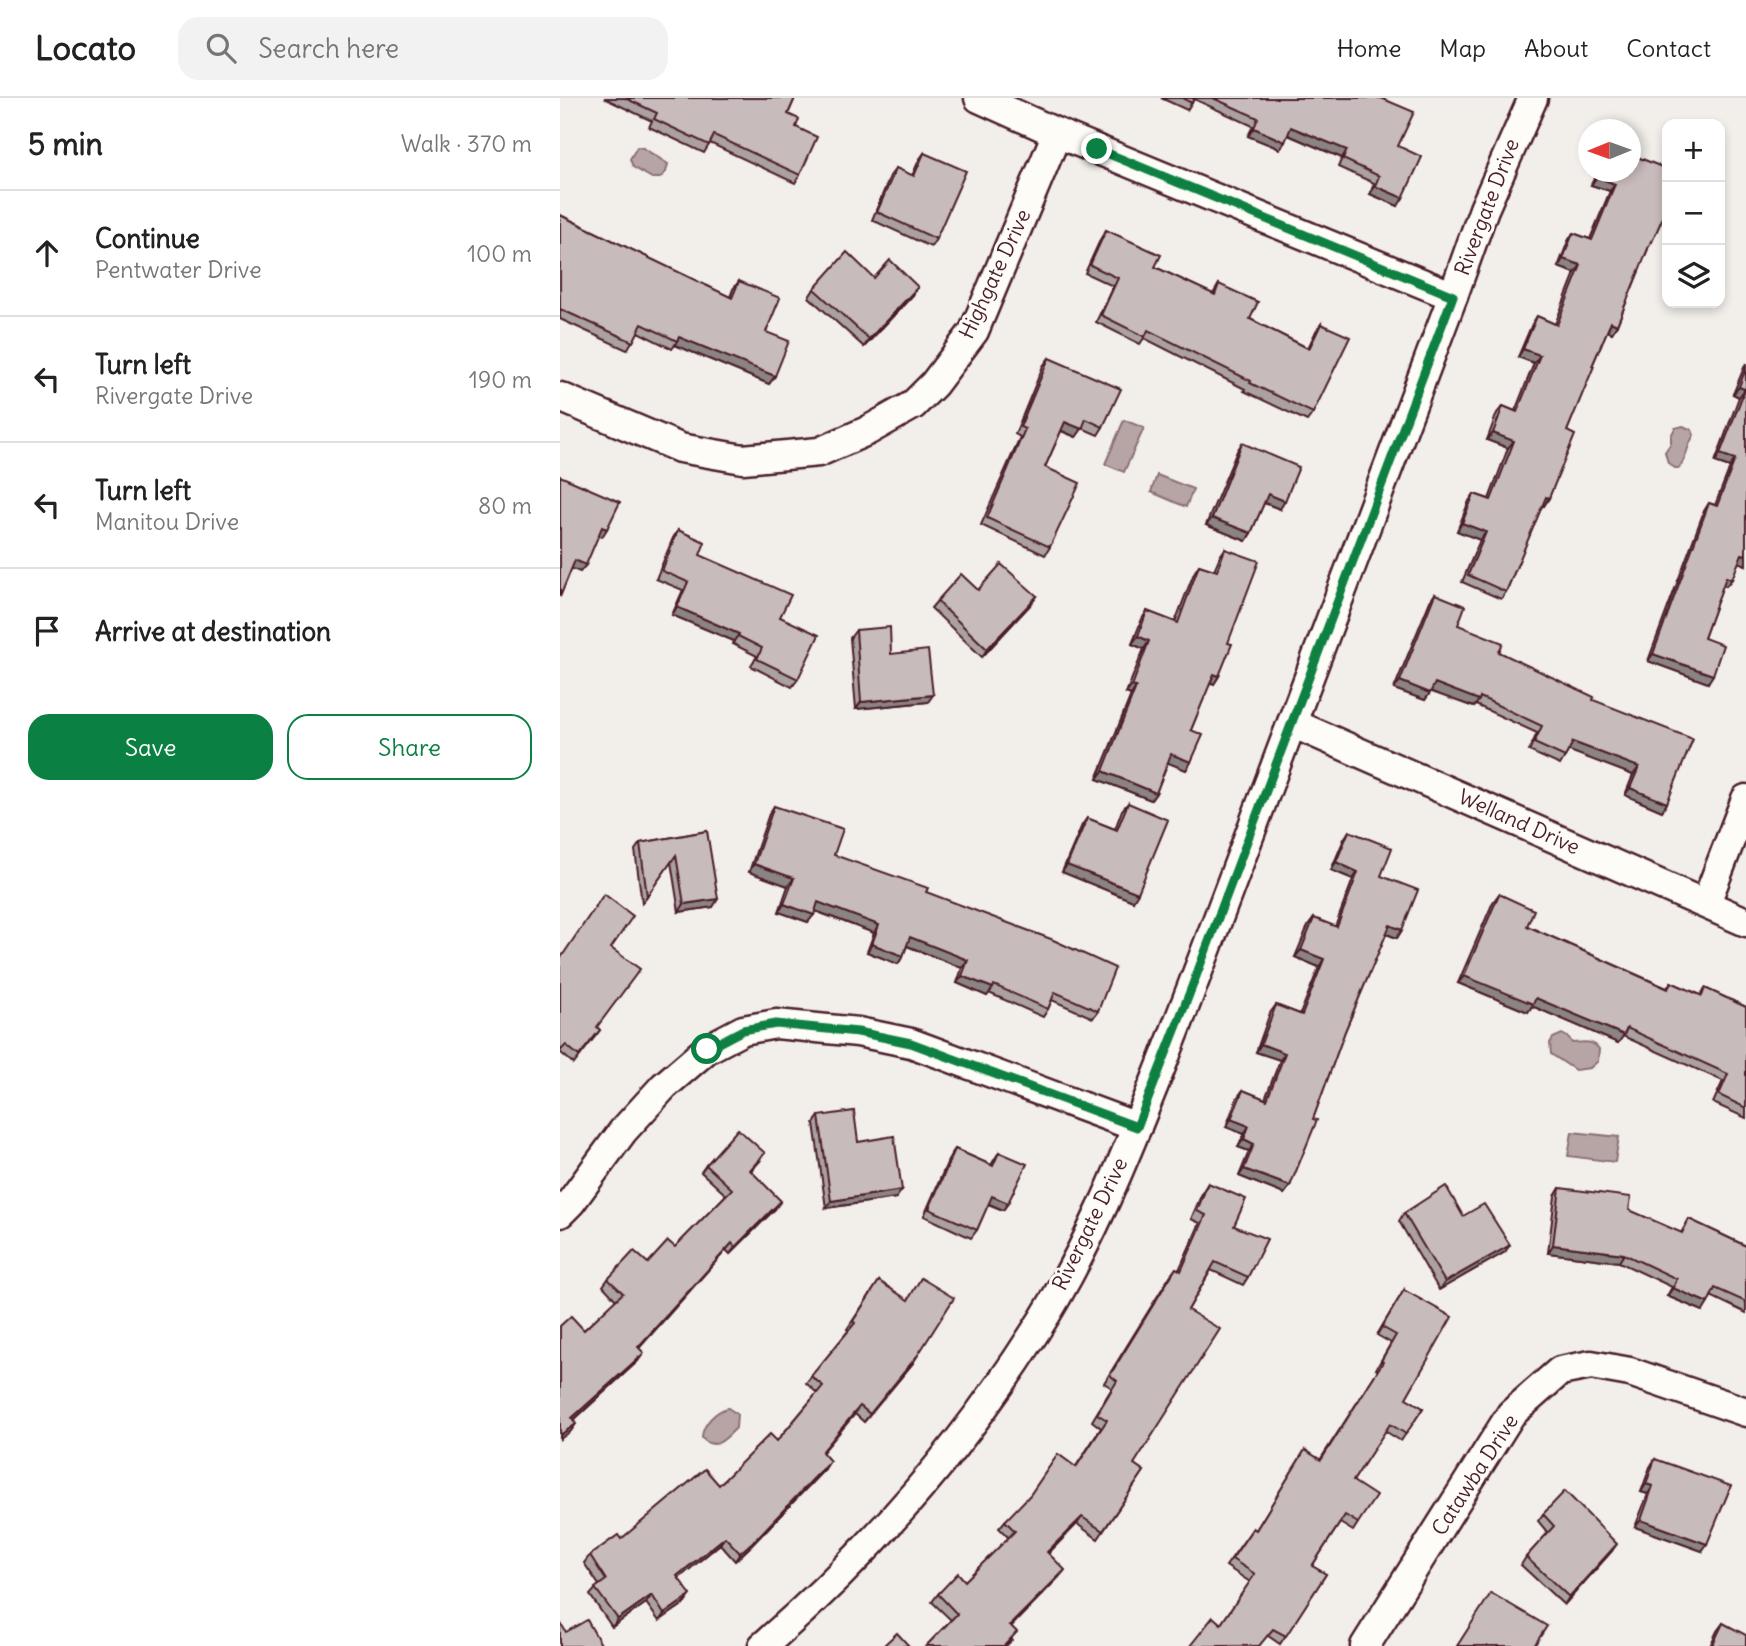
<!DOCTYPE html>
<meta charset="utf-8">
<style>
body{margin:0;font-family:Delius,sans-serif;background:#f2f2f2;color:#222}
.controls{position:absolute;right:21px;top:21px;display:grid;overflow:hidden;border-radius:14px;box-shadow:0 4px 10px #0003}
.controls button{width:63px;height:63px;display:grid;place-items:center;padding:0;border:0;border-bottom:2px solid #e0e0e0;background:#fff;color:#222;font:35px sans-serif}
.compass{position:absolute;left:1018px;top:21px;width:63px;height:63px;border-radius:50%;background:#fff;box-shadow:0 4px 10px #0003;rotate:269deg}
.stop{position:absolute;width:21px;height:21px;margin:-16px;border:5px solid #0b8043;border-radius:50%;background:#fff}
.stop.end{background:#0b8043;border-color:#fff;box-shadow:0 2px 7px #0008}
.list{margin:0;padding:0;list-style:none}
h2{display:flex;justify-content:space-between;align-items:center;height:91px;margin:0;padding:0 28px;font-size:30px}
h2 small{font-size:23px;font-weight:400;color:#767676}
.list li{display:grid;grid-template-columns:46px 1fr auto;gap:21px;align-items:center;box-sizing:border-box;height:126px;padding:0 28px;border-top:2px solid #e0e0e0}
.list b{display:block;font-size:26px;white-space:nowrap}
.list p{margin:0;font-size:23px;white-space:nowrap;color:#767676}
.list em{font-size:23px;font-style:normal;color:#767676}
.actions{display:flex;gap:14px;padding:21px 28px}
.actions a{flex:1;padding:16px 0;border:2px solid #0b8043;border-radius:21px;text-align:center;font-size:24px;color:#0b8043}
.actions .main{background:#0b8043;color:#fff}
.icon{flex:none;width:38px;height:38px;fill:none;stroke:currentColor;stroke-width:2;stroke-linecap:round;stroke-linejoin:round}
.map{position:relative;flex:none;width:1186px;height:1548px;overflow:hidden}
header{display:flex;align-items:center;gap:42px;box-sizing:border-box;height:98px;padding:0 35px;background:#fff;border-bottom:2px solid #e0e0e0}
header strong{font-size:33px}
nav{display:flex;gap:38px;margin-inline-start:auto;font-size:24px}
.search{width:490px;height:63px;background:#f2f2f2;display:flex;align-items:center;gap:18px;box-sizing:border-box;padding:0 24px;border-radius:21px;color:#767676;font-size:26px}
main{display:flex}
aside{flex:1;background:#fff}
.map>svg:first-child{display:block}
</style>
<header>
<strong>Locato</strong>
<div class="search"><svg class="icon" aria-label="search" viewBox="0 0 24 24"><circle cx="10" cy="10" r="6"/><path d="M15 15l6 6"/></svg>Search here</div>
<nav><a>Home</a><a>Map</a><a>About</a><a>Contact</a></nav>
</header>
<main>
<aside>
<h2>5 min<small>Walk · 370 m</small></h2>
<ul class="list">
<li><svg class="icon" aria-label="ahead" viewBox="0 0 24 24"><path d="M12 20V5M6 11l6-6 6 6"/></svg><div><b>Continue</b><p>Pentwater Drive</p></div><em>100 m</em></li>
<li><svg class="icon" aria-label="left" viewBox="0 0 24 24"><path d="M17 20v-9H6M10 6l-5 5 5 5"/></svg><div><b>Turn left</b><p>Rivergate Drive</p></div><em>190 m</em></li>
<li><svg class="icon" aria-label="left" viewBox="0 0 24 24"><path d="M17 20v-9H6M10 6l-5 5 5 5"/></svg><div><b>Turn left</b><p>Manitou Drive</p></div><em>80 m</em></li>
<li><svg class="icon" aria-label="arrive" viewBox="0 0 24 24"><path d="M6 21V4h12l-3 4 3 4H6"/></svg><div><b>Arrive at destination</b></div></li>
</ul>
<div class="actions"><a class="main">Save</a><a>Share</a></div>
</aside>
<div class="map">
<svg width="1186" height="1548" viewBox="0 0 1186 1548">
<rect width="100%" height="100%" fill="#f2efeb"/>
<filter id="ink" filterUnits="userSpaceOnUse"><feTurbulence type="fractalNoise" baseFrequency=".0143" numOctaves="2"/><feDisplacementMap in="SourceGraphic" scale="14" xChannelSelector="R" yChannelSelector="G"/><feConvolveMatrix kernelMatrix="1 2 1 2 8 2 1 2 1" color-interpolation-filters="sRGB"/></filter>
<g filter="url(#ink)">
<g fill="#b7a5a6" stroke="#8b6f75" stroke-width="2">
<path d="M77,49L83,50L108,66L106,74L100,80H92L73,69L70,61Z"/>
<path d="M564,322L584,330L564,374L545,366Z"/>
<path d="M1123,328L1132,332L1134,337C1127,347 1127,360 1119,370H1115L1108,365L1105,354L1111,345V338L1115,330Z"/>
<path d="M597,377L633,391L626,409L591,394Z"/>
<path d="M1002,936L1009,940L1012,945C1023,945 1032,941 1039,951L1038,963L1030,970L1015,972L991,956L990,945L993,940Z"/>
<path d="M1012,1034L1059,1039L1055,1064L1008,1058Z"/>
<path d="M168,1310L177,1316L176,1330C166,1340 155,1354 142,1340C142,1327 155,1313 168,1310Z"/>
</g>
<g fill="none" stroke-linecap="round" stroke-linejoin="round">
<defs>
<g id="street">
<path d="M419,0L497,35L893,198"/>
<path d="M0,299L120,350L183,361L259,354L307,333L353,307L374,286L414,233L497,35"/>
<path d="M732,625L1186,824"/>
<path d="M1146,805L1186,701"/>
<path d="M0,1115L11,1104L63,1033L104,988L147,951L183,932L216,926L298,934L351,945L577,1029"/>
<path d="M203,1548C308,1457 400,1352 475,1234C525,1157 561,1069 595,984C630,896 663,807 697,717C762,544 828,371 893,198L924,111L973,0"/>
<path d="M805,1548L951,1316L1000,1273L1031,1267L1070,1274L1186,1314"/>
</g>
</defs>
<use href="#street" stroke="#4a1f2b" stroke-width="33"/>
<use href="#street" stroke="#fdfcf7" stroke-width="28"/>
</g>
<g fill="#aca1a1" stroke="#4a1f2b" stroke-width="2">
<path d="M44,0H235L228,16L236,29L240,77L235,85L150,45L144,55L89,29L92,23Z"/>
<path d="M601,0H821L838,48V108L810,96L814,85L778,69L782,60L728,37L720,51L688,38L693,28L634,1L627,12Z"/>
<path d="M364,55L376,141L371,149L312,122L330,78L336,70L352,78L359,62Z"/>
<path d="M1037,74H1070L1088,151L1057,227L1052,235L1047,233L1032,268L1007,333L989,400L984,408L982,407L946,494L941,501L902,484L920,442L897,433L909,403L914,396L929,401L948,350L927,342L937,315L943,308L955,313L974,265L958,259L972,226L977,218L995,226L1015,175L998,169L1008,143L1013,135L1030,141L1050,93L1031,87Z"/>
<path d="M0,117L170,199L173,191L179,183L206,234L215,278L209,286L115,247L112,251L78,234L67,252L0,221Z"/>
<path d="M546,132L595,169L653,196L659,186L690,221L748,250L756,233L761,226L753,315L747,323L684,293L685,291L584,240L580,246L536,224L553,188L525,175L541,140Z"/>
<path d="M314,180L353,197L304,249L249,199L254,191Z"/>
<path d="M489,260L543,329L538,337L522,330L516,339L501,333L485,369L490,449L485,457L421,427L460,339L455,336L483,268Z"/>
<path d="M1186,265V467L1178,464L1172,481L1166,488L1163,487L1144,540L1148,585L1088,563L1144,413L1149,405L1155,407L1170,369L1155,364L1179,299L1173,296Z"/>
<path d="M682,345L720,411L704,405L691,435L686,443L646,427L677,353Z"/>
<path d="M118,432L140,457L220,519L238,581L232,589L191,568L197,558L173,546L174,543L112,517L123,492L96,481L113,440Z"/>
<path d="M665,451L668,545L659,578L654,586L650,584L631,632V664L626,672L608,664L596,695L591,702L537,681L571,597L566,595L584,551L572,546L582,521L587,513L615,524L634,475L639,467L654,472L660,458Z"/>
<path d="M418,492L477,498L471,506L422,559L371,510L377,503Z"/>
<path d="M875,496L898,527L939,554L1033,602L1107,705L1102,713L1065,697L1073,677L1009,652L1000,667L969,653L977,635L916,607L914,609L871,593L865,602L834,591L870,503Z"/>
<path d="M296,532L331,556L368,604L296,611L290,540Z"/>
<path d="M568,705L573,803L502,774L522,727L527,720L555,731L562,712Z"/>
<path d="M214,708L274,757L366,794L538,913L533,920L492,902L488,911L483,919L429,895L427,898L397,885L402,870L347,848L343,858L338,866L307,854L314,835L255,813L248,824L219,814L228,788L189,774L209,716Z"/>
<path d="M147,733L153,809L119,814L111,764L82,805L75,752L80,745Z"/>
<path d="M789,733L821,778L842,832L837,840L826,836L785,933L753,1021L730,1088L724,1096L679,1078L689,1053L678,1049L684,1036L666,1029L677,1000L683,992L705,1001L720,962L696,954L710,915L716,907L740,916L759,869L735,859L748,828L754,820L775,829L793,781L771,772L784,741Z"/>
<path d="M939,796L967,828L1107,890L1111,884L1141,897L1145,890L1186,909V1020L1153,1005L1163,983L1063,938L1058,945L972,908L968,914L898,885L933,804Z"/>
<path d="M51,850L37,929L40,932L14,966L0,954Z"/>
<path d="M259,1018L298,1044L336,1100L266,1110L254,1025Z"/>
<path d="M395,1051L431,1067L439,1054L448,1105L443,1112L428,1106L417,1132L411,1140L364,1118L390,1058Z"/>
<path d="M200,1063L191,1073L215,1111L170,1156L166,1152L79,1250L78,1263L14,1322L11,1333L24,1232L56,1202L43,1188L48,1181L88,1165L115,1149L166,1097L141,1074L146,1067Z"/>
<path d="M648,1085L674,1128L688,1179L683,1187L651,1172L628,1212L574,1366L584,1373L538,1441L517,1426L488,1455L499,1479L451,1528L452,1542L446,1548H366L391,1522L372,1504L378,1496L405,1483L449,1440L439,1430L445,1423L516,1368L541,1330L532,1323L552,1290L544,1285L610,1178L616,1170L619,1172L640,1125L631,1121L643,1093Z"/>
<path d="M1000,1090L1069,1112L1121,1135L1129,1121L1186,1148V1215L1151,1198L1143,1213L1107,1198L1112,1189L1059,1164L988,1155L995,1098Z"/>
<path d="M844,1115L903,1118L945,1154L879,1192L839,1123Z"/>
<path d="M319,1183L353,1265L304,1324L295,1316L262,1355L265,1371L192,1447L175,1463L160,1446L118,1480L125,1505L99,1523L86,1505L52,1529L30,1497L39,1487L24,1465L30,1457L61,1441L159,1387L217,1343L257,1295L246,1285L289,1232L287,1231Z"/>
<path d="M844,1192L846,1300L863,1310L841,1343L825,1333L793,1383L798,1425L793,1433L780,1425L752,1468L766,1476L720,1546L708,1538L661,1526L690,1484L666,1468L693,1430L696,1432L745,1352L760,1362L818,1272L816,1271L831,1245L817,1237Z"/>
<path d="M1095,1361L1142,1453L1075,1429L1088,1396L1081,1394L1090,1369Z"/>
<path d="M983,1416L1052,1453L1004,1507L961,1467L966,1459L988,1435L978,1423Z"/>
<path d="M1163,1525L1186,1548H1150L1157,1533Z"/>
</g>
<g fill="#8c8383" stroke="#4a1f2b" stroke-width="2">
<path d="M731,29L787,52L782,60L726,36Z"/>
<path d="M694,30L725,44L720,51L688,38Z"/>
<path d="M1037,79L1055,86L1050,93L1031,87Z"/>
<path d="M815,88L843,100L838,108L810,96Z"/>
<path d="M1003,161L1021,167L1015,175L998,169Z"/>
<path d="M358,189L353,197L304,249L309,241Z"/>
<path d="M1051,224L1057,227L1052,235L1046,232Z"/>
<path d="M119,239L215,278L209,286L115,247Z"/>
<path d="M963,251L980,257L974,265L958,259Z"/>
<path d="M1179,289L1185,291L1179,299L1173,296Z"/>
<path d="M505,324L522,331L516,339L500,332Z"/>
<path d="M933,335L954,343L948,350L927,342Z"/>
<path d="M1160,356L1175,361L1170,369L1155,364Z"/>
<path d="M708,396L725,403L720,411L702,404Z"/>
<path d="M986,399L989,400L984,408L980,406Z"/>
<path d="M652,420L691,435L686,443L646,427Z"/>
<path d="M902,425L926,434L920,442L897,433Z"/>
<path d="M42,429L47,431L42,439L37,436Z"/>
<path d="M1182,456L1186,457V467L1176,463Z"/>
<path d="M15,462L26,467L20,474L10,470Z"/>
<path d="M1166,479L1172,481L1166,488L1161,487Z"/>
<path d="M477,498L471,506L422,559L427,551Z"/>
<path d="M117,509L179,536L174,543L112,517Z"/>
<path d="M578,538L589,543L584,551L572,546Z"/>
<path d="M1093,556L1153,577L1148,585L1088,563Z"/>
<path d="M654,576L659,578L654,586L648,583Z"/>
<path d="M840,583L870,595L865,602L834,591Z"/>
<path d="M875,585L919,602L914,609L869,593Z"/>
<path d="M572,588L576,589L571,597L566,595Z"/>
<path d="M373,597L368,604L296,611L301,604Z"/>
<path d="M1013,644L1079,669L1073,677L1007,652Z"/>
<path d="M611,656L631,664L626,672L606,664Z"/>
<path d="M543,673L596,695L591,702L537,681Z"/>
<path d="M1070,690L1107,705L1102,713L1065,697Z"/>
<path d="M776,764L798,774L793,781L771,772Z"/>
<path d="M194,766L234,780L228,788L189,774Z"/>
<path d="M507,767L578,795L573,803L502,774Z"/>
<path d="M158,801L153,809L119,814L124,806Z"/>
<path d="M258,804L319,827L314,835L253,812Z"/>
<path d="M224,806L254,817L248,824L219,814Z"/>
<path d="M830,827L842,832L837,840L824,835Z"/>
<path d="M350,839L408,862L402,870L345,847Z"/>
<path d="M312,846L343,858L338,866L307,854Z"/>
<path d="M741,852L764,861L759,869L735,859Z"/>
<path d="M402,878L433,890L427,898L397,885Z"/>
<path d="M904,878L976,900L1064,937L1058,945L972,908L968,914L898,885Z"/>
<path d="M701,946L725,955L720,962L696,954Z"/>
<path d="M671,1021L689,1028L684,1036L666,1029Z"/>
<path d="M684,1041L694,1046L689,1053L678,1049Z"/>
<path d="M684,1071L730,1088L724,1096L679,1078Z"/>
<path d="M342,1092L336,1100L266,1110L271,1103Z"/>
<path d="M432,1098L448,1105L443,1112L427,1105Z"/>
<path d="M221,1103L215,1111L170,1156L175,1149Z"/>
<path d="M172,1145L166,1152L73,1257L78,1249Z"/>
<path d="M950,1147L945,1154L879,1192L885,1184Z"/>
<path d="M993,1147L1064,1156L1059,1164L988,1155Z"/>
<path d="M1113,1190L1148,1205L1143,1213L1107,1198Z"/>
<path d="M84,1255L78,1263L7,1328L12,1320Z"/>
<path d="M358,1257L353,1265L304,1324L310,1316Z"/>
<path d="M16,1326L11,1333L0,1341V1337Z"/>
<path d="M270,1363L265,1371L192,1447L175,1463L180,1455Z"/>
<path d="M1086,1386L1093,1388L1088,1396L1081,1394Z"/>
<path d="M522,1419L517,1426L482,1462L487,1454Z"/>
<path d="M1081,1422L1147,1446L1142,1453L1075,1429Z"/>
<path d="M165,1439L160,1446L112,1486L117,1478Z"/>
<path d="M1057,1446L1052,1453L1004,1507L1009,1499Z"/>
<path d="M505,1472L499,1479L445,1535L450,1527Z"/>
<path d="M92,1497L86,1505L52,1529L58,1521Z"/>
<path d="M131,1497L125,1505L99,1523L104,1516Z"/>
</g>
<g fill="#c8bbbb" stroke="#4a1f2b" stroke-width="2">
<path d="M65,0H235L228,16L239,21L236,29L257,39L240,77L154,37L149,47L94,21L97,15Z"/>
<path d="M622,0H634L632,5Z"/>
<path d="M653,0H821L854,14L838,48L862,59L843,100L815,88L819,78L783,61L787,52L731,29L725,44L694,30L698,20Z"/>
<path d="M364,55L406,73L376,141L317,114L336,70L354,78Z"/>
<path d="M1070,56L1107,71V110L1092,144L1091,143L1057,227L1051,224L1032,268H1034L1007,333L1015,337L989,400L986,399L946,494L908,477L926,434L902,425L914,396L931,402L954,343L933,335L943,308L957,314L980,257L963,251L977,218L997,227L1021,167L1003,161L1013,135L1032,142L1055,86L1037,79L1039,74H1070Z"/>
<path d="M0,117L172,200L179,183L220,200L206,234L229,243L215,278L119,239L117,243L82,226L73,244L0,211Z"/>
<path d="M546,132L601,157L595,169L655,197L659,186L698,204L690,221L749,251L761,226L790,239L753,315L690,285L691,283L588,232L585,239L541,217L558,180L530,167Z"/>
<path d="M287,154L314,180L330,162L358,189L309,241L254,191Z"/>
<path d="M489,260L561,291L543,329L526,321L522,331L505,324L485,369L520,385L490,449L427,420L465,331L460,329Z"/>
<path d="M1186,270V457L1182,456L1172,481L1166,479L1144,540L1163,547L1153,577L1093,556L1149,405L1157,408L1175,361L1160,356L1185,291L1179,289Z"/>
<path d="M682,345L739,369L725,403L708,396L691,435L652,420Z"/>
<path d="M0,378L60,404L47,431L42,429L26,467L15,462L0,499Z"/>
<path d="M118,432L145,444L140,457L231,497L220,519L259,537L238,581L197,561L202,550L178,538L179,536L117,509L128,484L102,473Z"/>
<path d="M665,451L699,463L668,545L672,546L659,578L654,576L631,632L643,637L631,664L611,656L596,695L543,673L576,589L572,588L589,543L578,538L587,513L618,525L639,467L657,473Z"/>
<path d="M441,466L477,498L427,551L377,503L401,476L418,492Z"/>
<path d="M875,496L905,508L898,527L943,545L939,554L1034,599L1033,602L1133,641L1107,705L1070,690L1079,669L1013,644L1005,659L974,645L982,628L920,599L919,602L875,585L870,595L840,583Z"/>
<path d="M330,529L331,556L368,552L373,597L301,604L296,532Z"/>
<path d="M568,705L608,722L578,795L507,767L527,720L557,732Z"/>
<path d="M214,708L283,731L274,757L368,790L366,794L491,841L555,870L538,913L495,894L488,911L434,887L433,890L402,878L408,862L350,839L343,858L312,846L319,827L258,804L254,817L224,806L234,780L194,766Z"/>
<path d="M147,733L158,801L124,806L116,757L87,798L80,745Z"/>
<path d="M789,733L832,750L821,778L858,792L842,832L830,827L785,933L753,1021L757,1022L730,1088L684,1071L694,1046L684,1041L689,1028L671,1021L683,992L707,1002L725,955L701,946L716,907L742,917L764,861L741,852L754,820L777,829L798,774L776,764Z"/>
<path d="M44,796L73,818L51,850L80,871L37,929L40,932L19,958L6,947L0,953V861Z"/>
<path d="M939,796L974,812L967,828L1108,891L1111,884L1142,898L1145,890L1186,909V1010L1159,997L1168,976L1067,930L1064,937L976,900L973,906L904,878Z"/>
<path d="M294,1013L298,1044L334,1038L342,1092L271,1103L259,1018Z"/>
<path d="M178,1031L205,1055L190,1072L221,1103L175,1149L172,1145L78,1249L84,1255L12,1320L16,1326L0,1337V1228L11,1218L24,1232L63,1195L48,1181L74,1153L88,1165L108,1143L115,1149L172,1091L146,1067Z"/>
<path d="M395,1051L433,1068L439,1054L467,1066L448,1105L432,1098L417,1132L369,1111Z"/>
<path d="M648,1085L686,1101L674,1128L707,1141L688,1179L655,1164L628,1212L660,1231L574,1366L584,1373L543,1433L522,1419L487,1454L505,1472L450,1527L457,1534L444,1548H366L397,1516L378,1496L398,1475L405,1483L455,1433L445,1423L470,1397L498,1356L516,1369L547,1322L537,1316L557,1283L550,1277L616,1170L621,1173L646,1117L637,1113Z"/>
<path d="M886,1088L903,1118L924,1106L950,1147L885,1184L844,1115Z"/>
<path d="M1000,1090L1071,1099L1069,1112L1122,1135L1129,1121L1186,1148V1204L1155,1190L1148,1205L1113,1190L1117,1181L1064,1156L993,1147Z"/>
<path d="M361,1180L394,1200L358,1257L310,1316L300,1308L262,1354L270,1363L197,1440L180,1455L165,1439L117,1478L131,1497L104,1516L92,1497L58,1521L35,1490L46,1482L30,1457L58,1437L61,1441L145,1371L159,1387L210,1336L217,1343L263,1288L251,1278L295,1225L293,1223L319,1183L348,1202Z"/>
<path d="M844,1192L892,1219L846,1300L863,1310L846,1336L830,1326L793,1383L816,1398L798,1425L785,1417L752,1468L766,1476L726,1538L713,1531L699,1548H630L653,1519L661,1526L695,1476L672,1461L693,1430L696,1432L745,1352L761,1362L823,1264L821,1263L836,1237L822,1229Z"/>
<path d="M1095,1361L1171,1388L1147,1446L1081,1422L1093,1388L1086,1386Z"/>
<path d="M1005,1393L1057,1446L1009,1499L966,1459L994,1428L983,1416Z"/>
<path d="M931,1495L987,1528L974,1548H897Z"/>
<path d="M27,1522L42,1548H0V1524L6,1534Z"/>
<path d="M1163,1525L1186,1537V1548H1152Z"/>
<path d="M337,1535L349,1548H323Z"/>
</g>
</g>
<g fill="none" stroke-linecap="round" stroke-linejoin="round" filter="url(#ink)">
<path stroke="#0b8043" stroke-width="9" d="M147,951L183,932L216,926L298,934L351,945L577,1029L630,894L893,198L537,51"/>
</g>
<g text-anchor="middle" stroke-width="6" stroke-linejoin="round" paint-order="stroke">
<g font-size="21" fill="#4a1f2b" stroke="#fdfcf7">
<text transform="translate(927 109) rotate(-69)" y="7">Rivergate Drive</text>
<text transform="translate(435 176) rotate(-65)" y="7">Highgate Drive</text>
<text transform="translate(959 724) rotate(24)" y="7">Welland Drive</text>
<text transform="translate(530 1126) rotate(-64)" y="7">Rivergate Drive</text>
<text transform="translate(915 1377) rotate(-57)" y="7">Catawba Drive</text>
</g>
</g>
</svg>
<div class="controls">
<button>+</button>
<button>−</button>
<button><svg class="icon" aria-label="layers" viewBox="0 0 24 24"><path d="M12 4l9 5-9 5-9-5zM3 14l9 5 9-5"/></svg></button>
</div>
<svg class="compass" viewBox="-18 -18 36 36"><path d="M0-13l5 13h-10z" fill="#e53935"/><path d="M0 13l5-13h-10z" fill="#767676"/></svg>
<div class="stop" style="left:147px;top:951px"></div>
<div class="stop end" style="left:537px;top:51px"></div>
</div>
</main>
